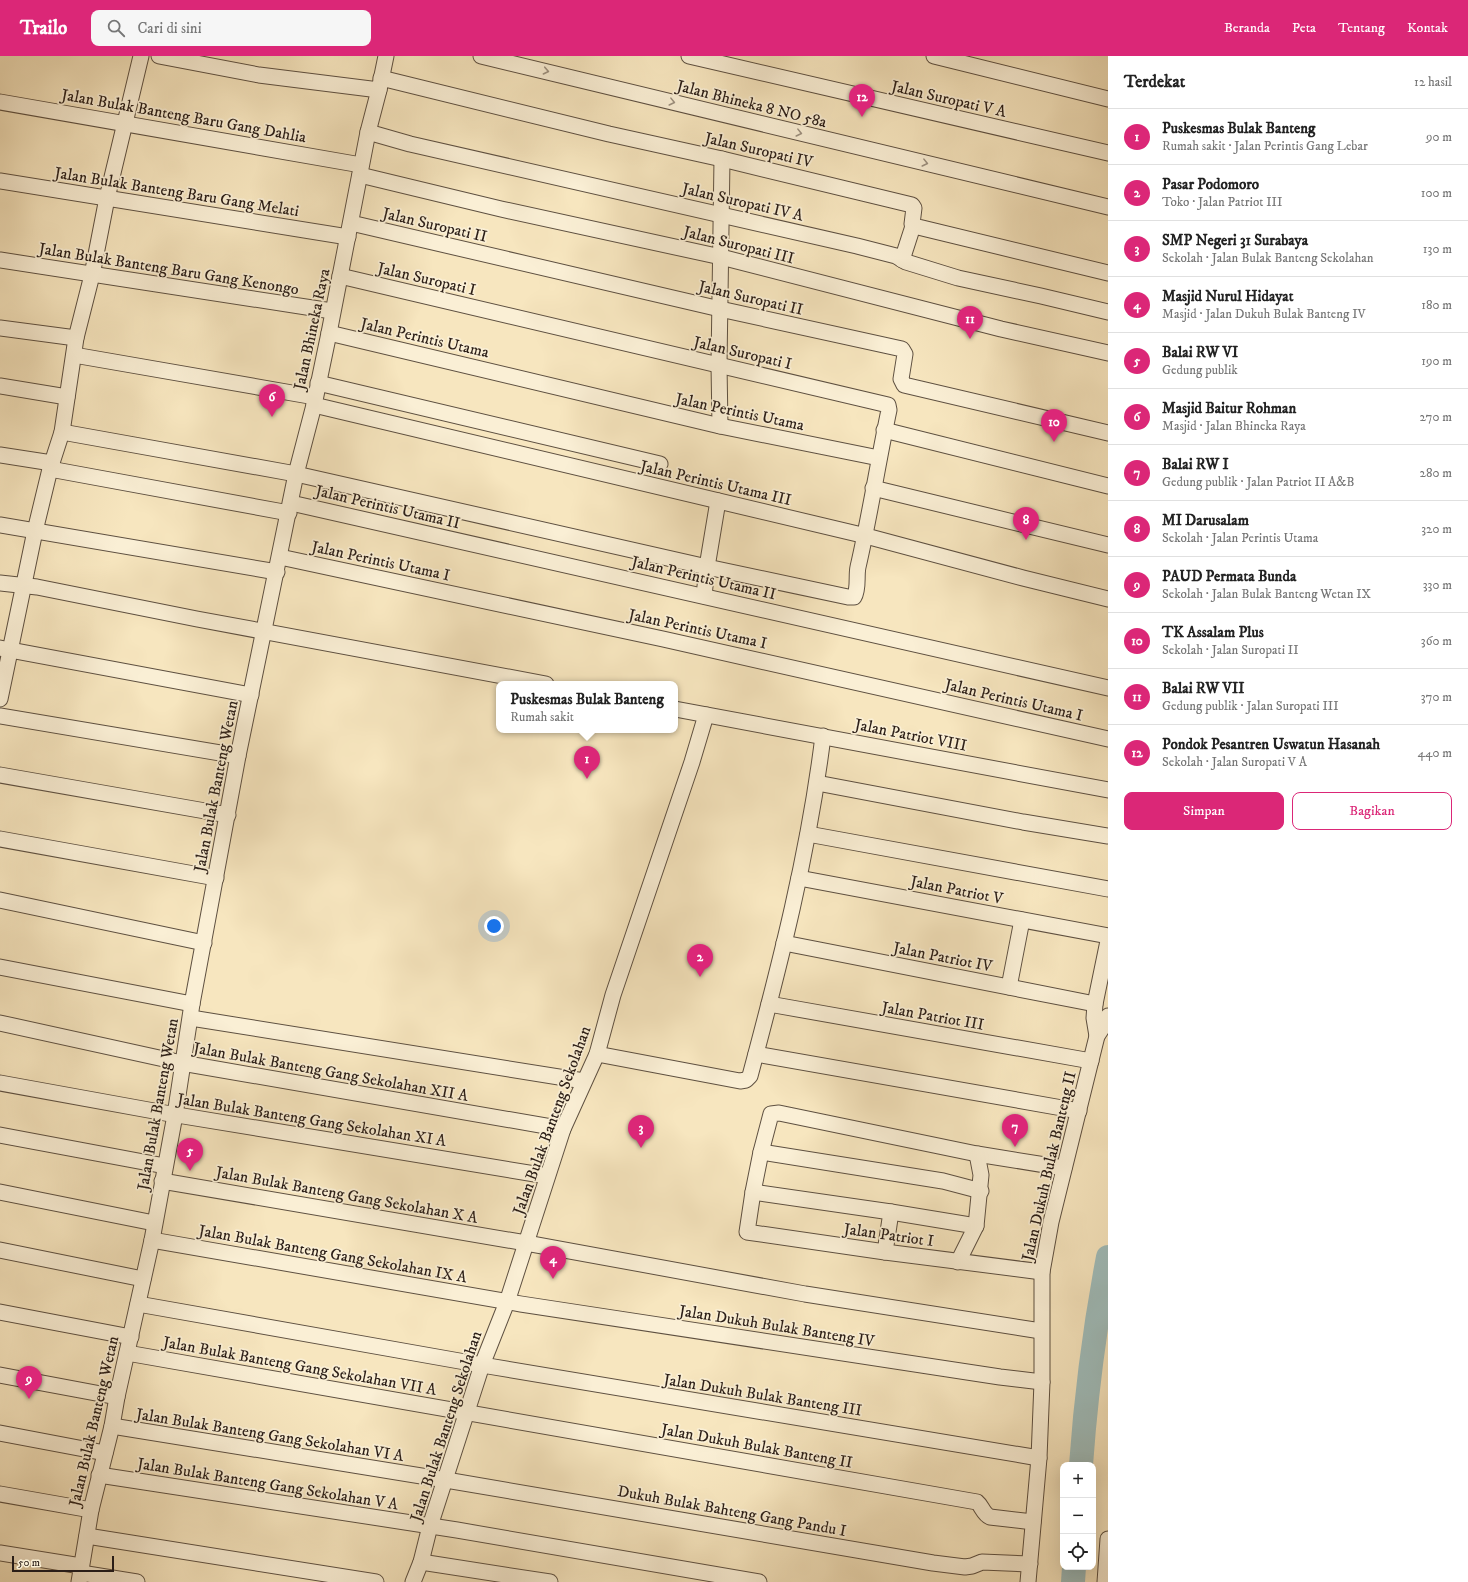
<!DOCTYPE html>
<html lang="id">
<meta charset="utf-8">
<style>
body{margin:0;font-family:"IM FELL DW Pica",serif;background:#f6f6f6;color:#222}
.controls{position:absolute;right:12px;bottom:12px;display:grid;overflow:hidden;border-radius:8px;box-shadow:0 4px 16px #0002}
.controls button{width:36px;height:36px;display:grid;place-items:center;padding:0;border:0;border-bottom:1px solid #e0e0e0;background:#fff;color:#222;font:20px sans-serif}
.scale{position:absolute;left:12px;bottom:10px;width:102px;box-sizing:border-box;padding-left:4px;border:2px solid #2b1e17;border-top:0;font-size:11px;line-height:14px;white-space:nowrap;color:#2b1e17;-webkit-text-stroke:3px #faefd5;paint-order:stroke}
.you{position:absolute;left:494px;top:870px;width:14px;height:14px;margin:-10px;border:3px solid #fff;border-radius:50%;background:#1a73e8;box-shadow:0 0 0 6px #1a73e833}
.badge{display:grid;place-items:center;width:26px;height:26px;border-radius:50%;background:#db2777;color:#fff;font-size:13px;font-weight:700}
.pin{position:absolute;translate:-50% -33px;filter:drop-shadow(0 1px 2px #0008)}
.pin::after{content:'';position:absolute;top:21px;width:14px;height:12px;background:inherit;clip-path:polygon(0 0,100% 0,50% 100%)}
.popup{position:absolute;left:496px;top:625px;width:182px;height:52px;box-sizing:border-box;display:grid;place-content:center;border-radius:8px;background:#fff;filter:drop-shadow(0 1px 3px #0005);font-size:13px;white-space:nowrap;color:#767676}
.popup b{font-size:15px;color:#222}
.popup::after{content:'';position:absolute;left:50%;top:100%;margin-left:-8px;border:8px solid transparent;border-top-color:#fff}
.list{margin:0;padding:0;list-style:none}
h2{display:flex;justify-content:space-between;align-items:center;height:52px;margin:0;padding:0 16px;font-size:17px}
h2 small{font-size:13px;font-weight:400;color:#767676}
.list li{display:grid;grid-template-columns:26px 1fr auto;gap:12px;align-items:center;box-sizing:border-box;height:56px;padding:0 16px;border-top:1px solid #e0e0e0}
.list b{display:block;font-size:15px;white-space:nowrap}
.list p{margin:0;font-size:13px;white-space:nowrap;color:#767676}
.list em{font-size:13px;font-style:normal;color:#767676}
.actions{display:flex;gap:8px;padding:12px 16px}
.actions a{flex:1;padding:9px 0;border:1px solid #db2777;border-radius:8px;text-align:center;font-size:14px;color:#db2777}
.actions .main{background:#db2777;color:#fff}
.icon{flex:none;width:22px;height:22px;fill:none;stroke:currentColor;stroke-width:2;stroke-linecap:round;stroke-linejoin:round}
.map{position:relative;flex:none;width:1108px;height:1526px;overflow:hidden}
header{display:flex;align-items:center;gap:24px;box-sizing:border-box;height:56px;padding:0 20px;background:#db2777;color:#fff}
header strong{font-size:19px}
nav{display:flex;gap:22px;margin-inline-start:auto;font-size:14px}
.search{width:280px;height:36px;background:#f6f6f6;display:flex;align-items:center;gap:10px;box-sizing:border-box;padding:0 14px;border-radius:8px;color:#767676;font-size:15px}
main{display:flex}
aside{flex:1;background:#fff}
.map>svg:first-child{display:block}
</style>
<header>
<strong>Trailo</strong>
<div class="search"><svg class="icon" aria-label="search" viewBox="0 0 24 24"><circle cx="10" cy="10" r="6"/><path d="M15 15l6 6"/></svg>Cari di sini</div>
<nav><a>Beranda</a><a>Peta</a><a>Tentang</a><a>Kontak</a></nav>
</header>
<main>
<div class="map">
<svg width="1108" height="1526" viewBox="0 0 1108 1526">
<rect width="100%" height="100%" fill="#f7e6bf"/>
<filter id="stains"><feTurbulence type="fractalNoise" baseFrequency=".005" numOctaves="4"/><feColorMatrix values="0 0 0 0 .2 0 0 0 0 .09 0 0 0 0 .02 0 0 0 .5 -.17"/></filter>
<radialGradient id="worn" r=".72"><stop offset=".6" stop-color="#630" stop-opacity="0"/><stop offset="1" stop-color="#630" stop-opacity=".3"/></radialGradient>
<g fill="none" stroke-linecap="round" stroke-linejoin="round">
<g stroke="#a0bdbb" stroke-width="24">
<path d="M1081,1409C1086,1339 1095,1269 1108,1201"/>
<path d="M1073,1526L1074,1511"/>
</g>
<defs>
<g id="minor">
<path d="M159,0L259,19L379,34"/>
<path d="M481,0L1108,151"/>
<path d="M689,0L1108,97"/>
<path d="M934,0L1108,43"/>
<path d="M381,22L609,78L722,103L912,149L914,152L912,168L914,170L1108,217"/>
<path d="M0,46L361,109"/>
<path d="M368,76L410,88L857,190L896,200L906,206L958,222L1041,240L1108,256"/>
<path d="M360,119L501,153L721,201L1001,273L1108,297"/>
<path d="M0,125L348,181"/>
<path d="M351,167L720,253L902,293L905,298L901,323L904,329L1108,377"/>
<path d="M0,204L332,255"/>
<path d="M902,204L913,170"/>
<path d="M0,272L76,282"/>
<path d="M329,277L720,370L879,402"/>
<path d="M74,299L315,341"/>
<path d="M318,327L660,408"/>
<path d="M0,330L67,341"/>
<path d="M314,349L866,480L1023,522L1108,543"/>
<path d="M720,370L719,309L722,103"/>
<path d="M884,374L1108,430"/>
<path d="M62,376L296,418L707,511L848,541H854C859,533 856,520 858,511C870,459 878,406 889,354L888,349L340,220"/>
<path d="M0,399L52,407"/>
<path d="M50,413L289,457"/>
<path d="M873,432L1108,489"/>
<path d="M291,447L1108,632"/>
<path d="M0,469L277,516"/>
<path d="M280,501L663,583L1108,683"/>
<path d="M0,527L37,531L197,563L546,628"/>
<path d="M704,540L707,511L718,445"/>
<path d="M0,592L251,639"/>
<path d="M0,643L35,475L50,413L62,376L76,282L92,219L107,142L141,0"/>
<path d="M675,653L1108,734"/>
<path d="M0,660L238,700"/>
<path d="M0,719L228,759"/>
<path d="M817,727L1023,766L1108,780"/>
<path d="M808,778L1108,833"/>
<path d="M0,783L216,822"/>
<path d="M799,822L1108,880"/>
<path d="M0,844L204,887"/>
<path d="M784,887L1095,948"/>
<path d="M0,911L192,948"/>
<path d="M1009,931L1022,864"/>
<path d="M769,948L1091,1005"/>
<path d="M191,962L584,1025"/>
<path d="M0,967L182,1007L563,1073"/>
<path d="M1097,980L1094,962L1095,948L1108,885"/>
<path d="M597,998L740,1025L746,1024L750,1020C780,908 809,795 823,680"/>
<path d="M756,998L1079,1055"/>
<path d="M0,1027L165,1057L547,1120"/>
<path d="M0,1079L165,1110"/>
<path d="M761,1096L943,1125L981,1135"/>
<path d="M162,1125L526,1187L805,1238L1041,1275"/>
<path d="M0,1136L154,1167"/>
<path d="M753,1136L891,1156L976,1170"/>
<path d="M152,1184L521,1248L1000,1321L1042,1326"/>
<path d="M0,1194L143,1223"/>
<path d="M885,1196L891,1156"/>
<path d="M958,1206L976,1170L981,1119L977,1098"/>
<path d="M1042,1216L885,1196L747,1176L753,1136L761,1096L771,1058L779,1057L977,1098L1064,1112"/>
<path d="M138,1248L482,1309L1039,1402"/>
<path d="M0,1256L131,1281"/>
<path d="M127,1297L977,1446C982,1450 983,1458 990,1461L1033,1466"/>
<path d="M0,1319L117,1341"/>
<path d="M112,1370L446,1424L933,1507L965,1511L972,1510L982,1506L1030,1508"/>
<path d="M0,1377L105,1397"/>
<path d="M99,1419L457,1474L759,1526"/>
<path d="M0,1438L91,1454"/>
<path d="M87,1480L376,1526"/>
<path d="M0,1497L81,1510"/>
<path d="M421,1506L550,1526"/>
<path d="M81,1517L137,1526"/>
<path d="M79,1526L91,1454L112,1370L117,1341L152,1184L175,1059L192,948L238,700L296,418L314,349L329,277L368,76L379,34L386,0"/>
<path d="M413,1526L421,1506L430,1470L482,1309L507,1246L563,1073L597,998L613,939L692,706L706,659"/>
<path d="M1028,1526L1039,1402L1042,1326V1216L1051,1166L1097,980L1107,965L1108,960"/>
<path d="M1105,1526L1108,1483"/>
</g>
</defs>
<use href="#minor" stroke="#5e5041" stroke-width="17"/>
<use href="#minor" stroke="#faefd5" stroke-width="15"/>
</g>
<defs><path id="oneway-chevron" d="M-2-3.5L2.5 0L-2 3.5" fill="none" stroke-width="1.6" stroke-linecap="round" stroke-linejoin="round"/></defs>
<g stroke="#9d9180">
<use href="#oneway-chevron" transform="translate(546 15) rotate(12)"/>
<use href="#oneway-chevron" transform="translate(672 46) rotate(14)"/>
<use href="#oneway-chevron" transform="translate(799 77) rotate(14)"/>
<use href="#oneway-chevron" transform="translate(925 107) rotate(14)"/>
</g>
<g text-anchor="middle" stroke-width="3.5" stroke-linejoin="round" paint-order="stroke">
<g font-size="16" fill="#2b1e17" stroke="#faefd5">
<text transform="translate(949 42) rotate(13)" y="6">Jalan Suropati V A</text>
<text transform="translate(752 47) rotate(14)" y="6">Jalan Bhineka 8 NO 58a</text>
<text transform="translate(184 59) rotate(10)" y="6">Jalan Bulak Banteng Baru Gang Dahlia</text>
<text transform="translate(759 93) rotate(13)" y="6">Jalan Suropati IV</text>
<text transform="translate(177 135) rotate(9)" y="6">Jalan Bulak Banteng Baru Gang Melati</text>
<text transform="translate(743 145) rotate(13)" y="6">Jalan Suropati IV A</text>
<text transform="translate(435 168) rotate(13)" y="6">Jalan Suropati II</text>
<text transform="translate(739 188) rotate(14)" y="6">Jalan Suropati III</text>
<text transform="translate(169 212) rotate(9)" y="6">Jalan Bulak Banteng Baru Gang Kenongo</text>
<text transform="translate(427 222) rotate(13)" y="6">Jalan Suropati I</text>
<text transform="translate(751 241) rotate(13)" y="6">Jalan Suropati II</text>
<text transform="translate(311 273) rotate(-78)" y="6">Jalan Bhineka Raya</text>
<text transform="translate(425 281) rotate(13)" y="6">Jalan Perintis Utama</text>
<text transform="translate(743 296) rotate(13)" y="6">Jalan Suropati I</text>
<text transform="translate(740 355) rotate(12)" y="6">Jalan Perintis Utama</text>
<text transform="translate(716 426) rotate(13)" y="6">Jalan Perintis Utama III</text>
<text transform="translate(388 450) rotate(13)" y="6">Jalan Perintis Utama II</text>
<text transform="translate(381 504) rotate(12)" y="6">Jalan Perintis Utama I</text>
<text transform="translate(704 521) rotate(13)" y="6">Jalan Perintis Utama II</text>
<text transform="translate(698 572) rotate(12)" y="6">Jalan Perintis Utama I</text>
<text transform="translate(1014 643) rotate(13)" y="6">Jalan Perintis Utama I</text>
<text transform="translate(911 678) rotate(11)" y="6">Jalan Patriot VIII</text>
<text transform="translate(215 730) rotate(-79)" y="6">Jalan Bulak Banteng Wetan</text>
<text transform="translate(957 833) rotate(11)" y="6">Jalan Patriot V</text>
<text transform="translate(943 900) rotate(11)" y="6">Jalan Patriot IV</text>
<text transform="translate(933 959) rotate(10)" y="6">Jalan Patriot III</text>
<text transform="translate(331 1015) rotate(10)" y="6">Jalan Bulak Banteng Gang Sekolahan XII A</text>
<text transform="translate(157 1048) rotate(-80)" y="6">Jalan Bulak Banteng Wetan</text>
<text transform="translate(312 1063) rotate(9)" y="6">Jalan Bulak Banteng Gang Sekolahan XI A</text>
<text transform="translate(551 1064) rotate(-70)" y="6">Jalan Bulak Banteng Sekolahan</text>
<text transform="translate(1048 1110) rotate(-77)" y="6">Jalan Dukuh Bulak Banteng II</text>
<text transform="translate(347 1138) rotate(10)" y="6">Jalan Bulak Banteng Gang Sekolahan X A</text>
<text transform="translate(889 1178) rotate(8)" y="6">Jalan Patriot I</text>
<text transform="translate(333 1197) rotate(10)" y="6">Jalan Bulak Banteng Gang Sekolahan IX A</text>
<text transform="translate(777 1269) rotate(9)" y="6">Jalan Dukuh Bulak Banteng IV</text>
<text transform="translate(300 1309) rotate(10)" y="6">Jalan Bulak Banteng Gang Sekolahan VII A</text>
<text transform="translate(763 1338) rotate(9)" y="6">Jalan Dukuh Bulak Banteng III</text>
<text transform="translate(93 1365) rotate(-77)" y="6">Jalan Bulak Banteng Wetan</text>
<text transform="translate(445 1370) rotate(-72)" y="6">Jalan Bulak Banteng Sekolahan</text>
<text transform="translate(270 1378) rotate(9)" y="6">Jalan Bulak Banteng Gang Sekolahan VI A</text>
<text transform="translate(757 1389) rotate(10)" y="6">Jalan Dukuh Bulak Banteng II</text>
<text transform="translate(268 1427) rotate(9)" y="6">Jalan Bulak Banteng Gang Sekolahan V A</text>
<text transform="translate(732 1454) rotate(10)" y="6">Dukuh Bulak Bahteng Gang Pandu I</text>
</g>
</g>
<rect width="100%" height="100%" filter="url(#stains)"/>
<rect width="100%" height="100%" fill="url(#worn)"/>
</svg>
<div class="controls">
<button>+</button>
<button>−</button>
<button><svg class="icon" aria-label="locate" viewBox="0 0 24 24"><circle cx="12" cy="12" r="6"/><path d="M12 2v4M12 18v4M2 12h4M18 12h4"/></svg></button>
</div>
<div class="scale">50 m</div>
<div class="you"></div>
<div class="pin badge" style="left:587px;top:723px">1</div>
<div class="popup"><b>Puskesmas Bulak Banteng</b>Rumah sakit</div>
<div class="pin badge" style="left:700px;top:921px">2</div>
<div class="pin badge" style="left:641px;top:1092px">3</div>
<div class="pin badge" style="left:553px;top:1223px">4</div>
<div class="pin badge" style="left:190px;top:1115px">5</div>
<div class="pin badge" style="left:272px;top:361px">6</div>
<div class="pin badge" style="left:1015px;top:1091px">7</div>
<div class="pin badge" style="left:1026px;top:484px">8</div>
<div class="pin badge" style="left:29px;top:1343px">9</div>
<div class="pin badge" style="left:1054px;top:386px">10</div>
<div class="pin badge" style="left:970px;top:283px">11</div>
<div class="pin badge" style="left:862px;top:61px">12</div>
</div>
<aside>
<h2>Terdekat<small>12 hasil</small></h2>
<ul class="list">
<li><span class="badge">1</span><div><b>Puskesmas Bulak Banteng</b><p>Rumah sakit · Jalan Perintis Gang Lebar</p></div><em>90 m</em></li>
<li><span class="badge">2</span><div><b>Pasar Podomoro</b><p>Toko · Jalan Patriot III</p></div><em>100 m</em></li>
<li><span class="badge">3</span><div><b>SMP Negeri 31 Surabaya</b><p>Sekolah · Jalan Bulak Banteng Sekolahan</p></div><em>130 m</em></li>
<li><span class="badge">4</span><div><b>Masjid Nurul Hidayat</b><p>Masjid · Jalan Dukuh Bulak Banteng IV</p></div><em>180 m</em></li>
<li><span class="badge">5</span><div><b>Balai RW VI</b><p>Gedung publik</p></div><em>190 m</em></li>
<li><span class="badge">6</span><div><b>Masjid Baitur Rohman</b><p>Masjid · Jalan Bhineka Raya</p></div><em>270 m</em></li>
<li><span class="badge">7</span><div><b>Balai RW I</b><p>Gedung publik · Jalan Patriot II A&amp;B</p></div><em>280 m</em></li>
<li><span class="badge">8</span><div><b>MI Darusalam</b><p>Sekolah · Jalan Perintis Utama</p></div><em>320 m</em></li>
<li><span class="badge">9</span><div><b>PAUD Permata Bunda</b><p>Sekolah · Jalan Bulak Banteng Wetan IX</p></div><em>330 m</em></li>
<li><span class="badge">10</span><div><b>TK Assalam Plus</b><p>Sekolah · Jalan Suropati II</p></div><em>360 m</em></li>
<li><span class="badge">11</span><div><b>Balai RW VII</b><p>Gedung publik · Jalan Suropati III</p></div><em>370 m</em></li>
<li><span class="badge">12</span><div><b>Pondok Pesantren Uswatun Hasanah</b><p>Sekolah · Jalan Suropati V A</p></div><em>440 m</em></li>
</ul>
<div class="actions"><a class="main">Simpan</a><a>Bagikan</a></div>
</aside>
</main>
